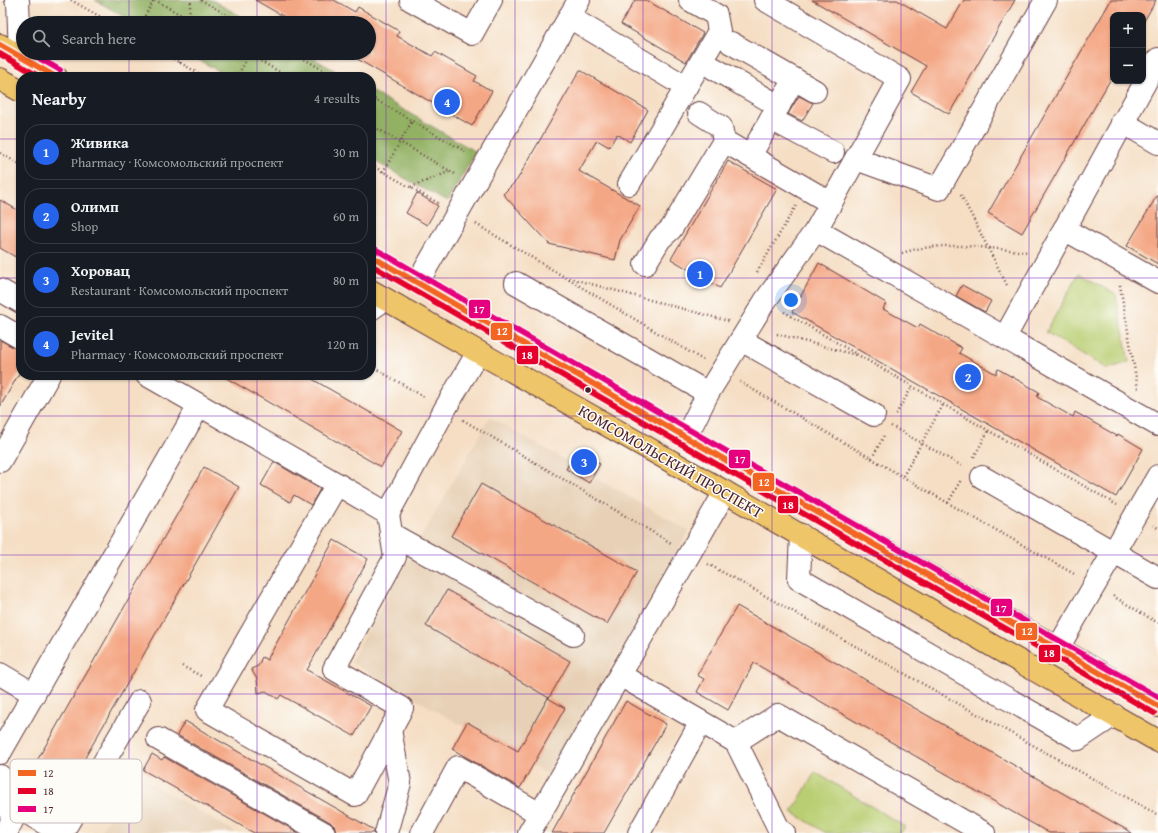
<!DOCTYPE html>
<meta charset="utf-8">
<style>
body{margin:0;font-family:"Gentium Book Plus",serif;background:#242831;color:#f1f3f6}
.controls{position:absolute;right:12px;top:12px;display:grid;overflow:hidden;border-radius:8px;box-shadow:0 1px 3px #0004}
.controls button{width:36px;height:36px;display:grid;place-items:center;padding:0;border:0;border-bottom:1px solid #363941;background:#171b24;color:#f1f3f6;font:20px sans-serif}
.you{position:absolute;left:791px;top:300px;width:14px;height:14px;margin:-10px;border:3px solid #fff;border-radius:50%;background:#1a73e8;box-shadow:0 0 0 6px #1a73e833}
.badge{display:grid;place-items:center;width:26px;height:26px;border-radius:50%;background:#2563eb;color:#fff;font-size:13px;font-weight:700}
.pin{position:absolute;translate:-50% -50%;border:2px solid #fff;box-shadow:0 1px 4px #0006}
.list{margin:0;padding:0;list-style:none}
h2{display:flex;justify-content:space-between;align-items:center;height:52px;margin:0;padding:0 16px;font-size:17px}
h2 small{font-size:13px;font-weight:400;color:#9ea1a6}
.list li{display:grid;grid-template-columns:26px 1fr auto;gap:12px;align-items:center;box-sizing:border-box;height:56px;margin:0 8px 8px;padding:0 8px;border:1px solid #363941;border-radius:16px}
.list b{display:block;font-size:15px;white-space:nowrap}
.list p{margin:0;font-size:13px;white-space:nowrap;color:#9ea1a6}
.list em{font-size:13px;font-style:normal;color:#9ea1a6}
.icon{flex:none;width:22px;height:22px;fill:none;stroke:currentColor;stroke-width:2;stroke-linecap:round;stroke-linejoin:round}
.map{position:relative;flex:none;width:1158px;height:833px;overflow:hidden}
.search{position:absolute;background:#171b24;box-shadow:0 1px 3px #0004;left:16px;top:16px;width:360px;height:44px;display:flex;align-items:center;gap:10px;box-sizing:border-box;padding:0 14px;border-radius:22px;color:#9ea1a6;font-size:15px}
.panel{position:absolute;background:#171b24;box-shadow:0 1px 3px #0004;left:16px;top:72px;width:360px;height:308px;border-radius:16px}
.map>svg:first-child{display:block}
</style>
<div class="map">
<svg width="1158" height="833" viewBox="0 0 1158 833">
<rect width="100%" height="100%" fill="#fdfcf7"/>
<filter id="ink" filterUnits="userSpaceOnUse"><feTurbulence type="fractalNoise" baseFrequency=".025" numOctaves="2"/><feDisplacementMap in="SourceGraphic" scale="8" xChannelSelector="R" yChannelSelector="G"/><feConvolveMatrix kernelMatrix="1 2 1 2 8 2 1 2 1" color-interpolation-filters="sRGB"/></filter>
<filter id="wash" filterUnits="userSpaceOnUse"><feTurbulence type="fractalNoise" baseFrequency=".012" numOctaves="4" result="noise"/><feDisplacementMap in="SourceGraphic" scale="16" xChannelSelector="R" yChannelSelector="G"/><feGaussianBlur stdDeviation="0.9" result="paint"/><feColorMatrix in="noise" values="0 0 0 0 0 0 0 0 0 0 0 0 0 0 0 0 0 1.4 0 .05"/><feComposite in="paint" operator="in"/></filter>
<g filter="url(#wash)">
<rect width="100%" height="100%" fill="#f5dec4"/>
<g fill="#e7d0b5">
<path d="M490,417L689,531L549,775L350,662Z"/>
<path d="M134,774L237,833H100Z"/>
</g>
<g fill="#b9ce72" stroke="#82764e">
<path d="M1079,273L1116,295L1129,362L1107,369L1046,332Z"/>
<path d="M815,772L905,827L901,833H826L792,812Z"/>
</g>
<g fill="#92b164" stroke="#6e6848">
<path d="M95,0H212L252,23H135Z"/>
<path d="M187,53H304L346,77H229Z"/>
<path d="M371,91L476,152L447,202L371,159Z"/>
</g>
<g id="blocks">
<g fill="#f4a785">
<path d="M255,0H334L355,12L358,7L399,31L397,36L432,56L435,52L477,76L474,81L492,91L472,126L347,53H369V23H295Z"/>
<path d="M635,0H646L703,33L686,62L621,24Z"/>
<path d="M812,0H897L947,29L964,0H1015L949,114L911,92L926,66Z"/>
<path d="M1111,0H1156L1143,23V15H1113V75L1022,233L988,213Z"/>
<path d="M580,70L648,110L630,142L617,134L609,147L597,140L579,171L640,206L620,240L615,260L549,244L503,194L517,180Z"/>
<path d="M799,96L813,103L802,121L788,114Z"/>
<path d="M728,161L777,189L720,288L671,259Z"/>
<path d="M417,193L438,206L427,225L406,213Z"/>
<path d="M1158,194V264L1127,246Z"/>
<path d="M0,200L21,212V260L0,248Z"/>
<path d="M819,263L886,303L883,309L918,328L920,324L962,348L959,353L996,374L998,369L1039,392L1037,397L1073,417L1075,412L1117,436L1118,434L1143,449L1116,497L792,312Z"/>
<path d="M962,285L991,301L985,312L956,296Z"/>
<path d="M0,340L21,351V370L0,407Z"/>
<path d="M221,375H305L402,431L381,467Z"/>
<path d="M577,450L600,464L589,483L566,469Z"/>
<path d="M274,462L320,489L311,505L294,495L290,502L261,485Z"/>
<path d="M204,467L239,487L61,800L26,780Z"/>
<path d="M481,484L637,572L607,624L451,536Z"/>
<path d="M334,540L368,559L307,670L371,706L354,736L281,695L278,699L266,691L258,693L257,679L251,669L258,666L262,657L267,660Z"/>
<path d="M447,590L570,661L549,698L426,626Z"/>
<path d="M737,606L1132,833H1049L754,663L728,710L697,692L704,679L697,675Z"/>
<path d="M548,698L565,708L520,788L452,749L467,722L518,751Z"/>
<path d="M626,701L666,724L633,782L604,833H552Z"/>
<path d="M185,721L374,830V833H336L335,827L330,822L177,735Z"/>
<path d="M152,754L162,760L164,757L299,833H254L143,770Z"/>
</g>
</g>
</g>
<g filter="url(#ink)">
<use href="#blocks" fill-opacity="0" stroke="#643c42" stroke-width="1"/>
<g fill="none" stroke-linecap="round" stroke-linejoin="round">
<defs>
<g id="minor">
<path d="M16,0L18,1L20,56"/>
<path d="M411,0L472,34L491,0"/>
<path d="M569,17L686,87L629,184"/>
<path d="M731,43L815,91"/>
<path d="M713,68L779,106"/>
<path d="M686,87L719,31L716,15L690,0"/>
<path d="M699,113L721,127L724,141"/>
<path d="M771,119L833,152"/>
<path d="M1122,122L1158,143"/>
<path d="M750,156L794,79"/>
<path d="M856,159L939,189L1046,0"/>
<path d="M1064,229L1158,282"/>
<path d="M816,230L1158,425"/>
<path d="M645,264L660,239L671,229L724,141L831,203"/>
<path d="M418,282L579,0"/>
<path d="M516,283L708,393"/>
<path d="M0,290L21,302"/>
<path d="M371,309L385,299"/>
<path d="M0,326L21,338"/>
<path d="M1005,337L1158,59"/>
<path d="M741,340L874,415"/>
<path d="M147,375L337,484L388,514L445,409L478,352"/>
<path d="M686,437L708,393L765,301L816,230L900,79L765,0"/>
<path d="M0,461L49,375"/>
<path d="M982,477L1158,578"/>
<path d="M337,484L207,710L355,795L402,708L334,669L395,557L388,514"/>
<path d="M391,534L573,635"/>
<path d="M801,535L799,579L1078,739L1114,715"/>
<path d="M1058,648L1158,476"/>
<path d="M0,674L34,694"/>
<path d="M620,675L736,742L778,715L984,833"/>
<path d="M158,739L324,833"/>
<path d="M736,742L780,831L784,833"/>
<path d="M0,753L199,406"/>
<path d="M0,776L9,802L12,821L6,833"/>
<path d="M9,802L61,833"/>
<path d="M62,833L140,701"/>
<path d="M386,833L400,783L390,730"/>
<path d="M422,833L458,767L540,814"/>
<path d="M529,833L725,492"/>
<path d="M639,833L701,722"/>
</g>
<g id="major">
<path d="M0,45L56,77"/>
<path d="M0,79L21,91"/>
<path d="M371,256L736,466L1058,648L1158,706"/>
<path d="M371,291L725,492L1158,741"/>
</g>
</defs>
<use href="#minor" stroke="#643c42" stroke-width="24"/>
<use href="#major" stroke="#643c42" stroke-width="24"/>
<g stroke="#643c42" stroke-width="2.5" stroke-dasharray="1 3" stroke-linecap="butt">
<path d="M71,0L111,23"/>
<path d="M155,0L195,23"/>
<path d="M201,0L241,23"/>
<path d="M141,23L154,0"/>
<path d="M188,23L191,0"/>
<path d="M163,53L205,77"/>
<path d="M247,53L288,77"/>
<path d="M294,53L335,77"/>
<path d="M180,63L182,53"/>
<path d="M237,77L249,55"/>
<path d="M371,97L468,153"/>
<path d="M371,117L375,100"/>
<path d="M371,125L455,174"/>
<path d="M0,153L21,165"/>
<path d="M371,165L438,203"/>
<path d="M383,172L412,121"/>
<path d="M411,187L451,171"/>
<path d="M961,195L1008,287"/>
<path d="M476,224L703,360"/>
<path d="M902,253C942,240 987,248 1028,252"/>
<path d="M757,272L796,206"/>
<path d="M569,278L728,321"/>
<path d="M1120,285L1138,389"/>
<path d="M784,312L1117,505"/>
<path d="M777,334L856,355"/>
<path d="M371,366L426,398"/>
<path d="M740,382L948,503L1076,575"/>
<path d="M896,414L912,387"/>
<path d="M463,420L671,543"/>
<path d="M891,426L964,467"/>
<path d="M974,457L988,431"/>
<path d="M872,458L885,434"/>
<path d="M903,476L943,405"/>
<path d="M948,503L961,480"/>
<path d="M1153,525L1158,528"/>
<path d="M708,564L1158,815"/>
<path d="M1113,596L1158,623"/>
<path d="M182,666L201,676"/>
</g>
<use href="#minor" stroke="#fff" stroke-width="22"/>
<use href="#major" stroke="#eec569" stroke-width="22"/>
<defs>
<g id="bus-1">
<path d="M0,45L56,77"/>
<path d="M371,256L736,466L1158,706"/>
</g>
<g id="bus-2">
<path d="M0,54L40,77"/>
<path d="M371,265L732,473L1154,713"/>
</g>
<g id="bus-3">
<path d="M30,53L60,70"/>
<path d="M375,249L740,459L1158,697"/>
</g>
</defs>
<use href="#bus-1" stroke="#fdfcf7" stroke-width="9"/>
<use href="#bus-2" stroke="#fdfcf7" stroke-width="9"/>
<use href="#bus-3" stroke="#fdfcf7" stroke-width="9"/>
<use href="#bus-1" stroke="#f26522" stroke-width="6"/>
<use href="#bus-2" stroke="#e4002b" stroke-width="6"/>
<use href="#bus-3" stroke="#e5007d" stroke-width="6"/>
</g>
</g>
<path fill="none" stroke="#7b2cbf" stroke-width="1" stroke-opacity="0.55" d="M129,0V23M257,0V23M386,0V833M515,0V833M643,0V833M772,0V833M901,0V833M1029,0V833M129,53V77M257,53V77M0,139H21M371,139H1158M0,278H21M371,278H1158M129,375V833M257,375V833M0,416H1158M0,555H1158M0,694H1158"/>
<circle fill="#4a1f2b" stroke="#fdfcf7" stroke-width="1.5" cx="588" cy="390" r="3.5"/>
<g text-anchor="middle" stroke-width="3" stroke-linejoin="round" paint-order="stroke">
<g font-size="16" fill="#4a1f2b" stroke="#fdfcf7">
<text transform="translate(671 461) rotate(30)" y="6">КОМСОМОЛЬСКИЙ ПРОСПЕКТ</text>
</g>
</g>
<rect x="10" y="759" width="132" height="64" rx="6" fill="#fdfcf7" stroke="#c7baba" stroke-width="1"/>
<rect x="18" y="770" width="18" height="6" fill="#f26522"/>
<rect x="18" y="788" width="18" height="6" fill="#e4002b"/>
<rect x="18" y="806" width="18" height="6" fill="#e5007d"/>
<g font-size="11" fill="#4a1f2b">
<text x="43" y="777">12</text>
<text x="43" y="795">18</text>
<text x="43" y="813">17</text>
</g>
<g stroke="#fdfcf7" stroke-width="1.5">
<rect x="468" y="299" width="23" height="20" rx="4" fill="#e5007d"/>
<rect x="490" y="322" width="23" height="19" rx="4" fill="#f26522"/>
<rect x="516" y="345" width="23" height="20" rx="4" fill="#e4002b"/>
<rect x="728" y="449" width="23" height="20" rx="4" fill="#e5007d"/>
<rect x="752" y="472" width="23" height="20" rx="4" fill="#f26522"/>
<rect x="777" y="495" width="22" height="19" rx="4" fill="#e4002b"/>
<rect x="990" y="598" width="23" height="19" rx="4" fill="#e5007d"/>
<rect x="1015" y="622" width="23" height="19" rx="4" fill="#f26522"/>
<rect x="1038" y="644" width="23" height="19" rx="4" fill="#e4002b"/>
</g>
<g font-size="11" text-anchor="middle" font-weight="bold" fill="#fff">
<text x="479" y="313">17</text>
<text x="502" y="335">12</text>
<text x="527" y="359">18</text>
<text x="740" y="463">17</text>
<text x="764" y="486">12</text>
<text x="788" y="509">18</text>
<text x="1001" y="612">17</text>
<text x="1027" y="635">12</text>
<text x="1049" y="657">18</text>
</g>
</svg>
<div class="controls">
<button>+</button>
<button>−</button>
</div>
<div class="you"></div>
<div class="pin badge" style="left:700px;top:274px">1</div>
<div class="pin badge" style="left:968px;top:377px">2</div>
<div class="pin badge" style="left:584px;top:462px">3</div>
<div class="pin badge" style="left:447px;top:102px">4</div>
<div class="search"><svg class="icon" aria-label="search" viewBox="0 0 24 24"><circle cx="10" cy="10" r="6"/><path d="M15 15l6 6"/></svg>Search here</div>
<section class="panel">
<h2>Nearby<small>4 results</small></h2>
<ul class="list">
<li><span class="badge">1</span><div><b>Живика</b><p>Pharmacy · Комсомольский проспект</p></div><em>30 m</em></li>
<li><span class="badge">2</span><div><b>Олимп</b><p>Shop</p></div><em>60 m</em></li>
<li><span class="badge">3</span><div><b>Хоровац</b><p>Restaurant · Комсомольский проспект</p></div><em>80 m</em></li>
<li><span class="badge">4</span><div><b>Jevitel</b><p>Pharmacy · Комсомольский проспект</p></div><em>120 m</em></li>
</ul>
</section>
</div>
